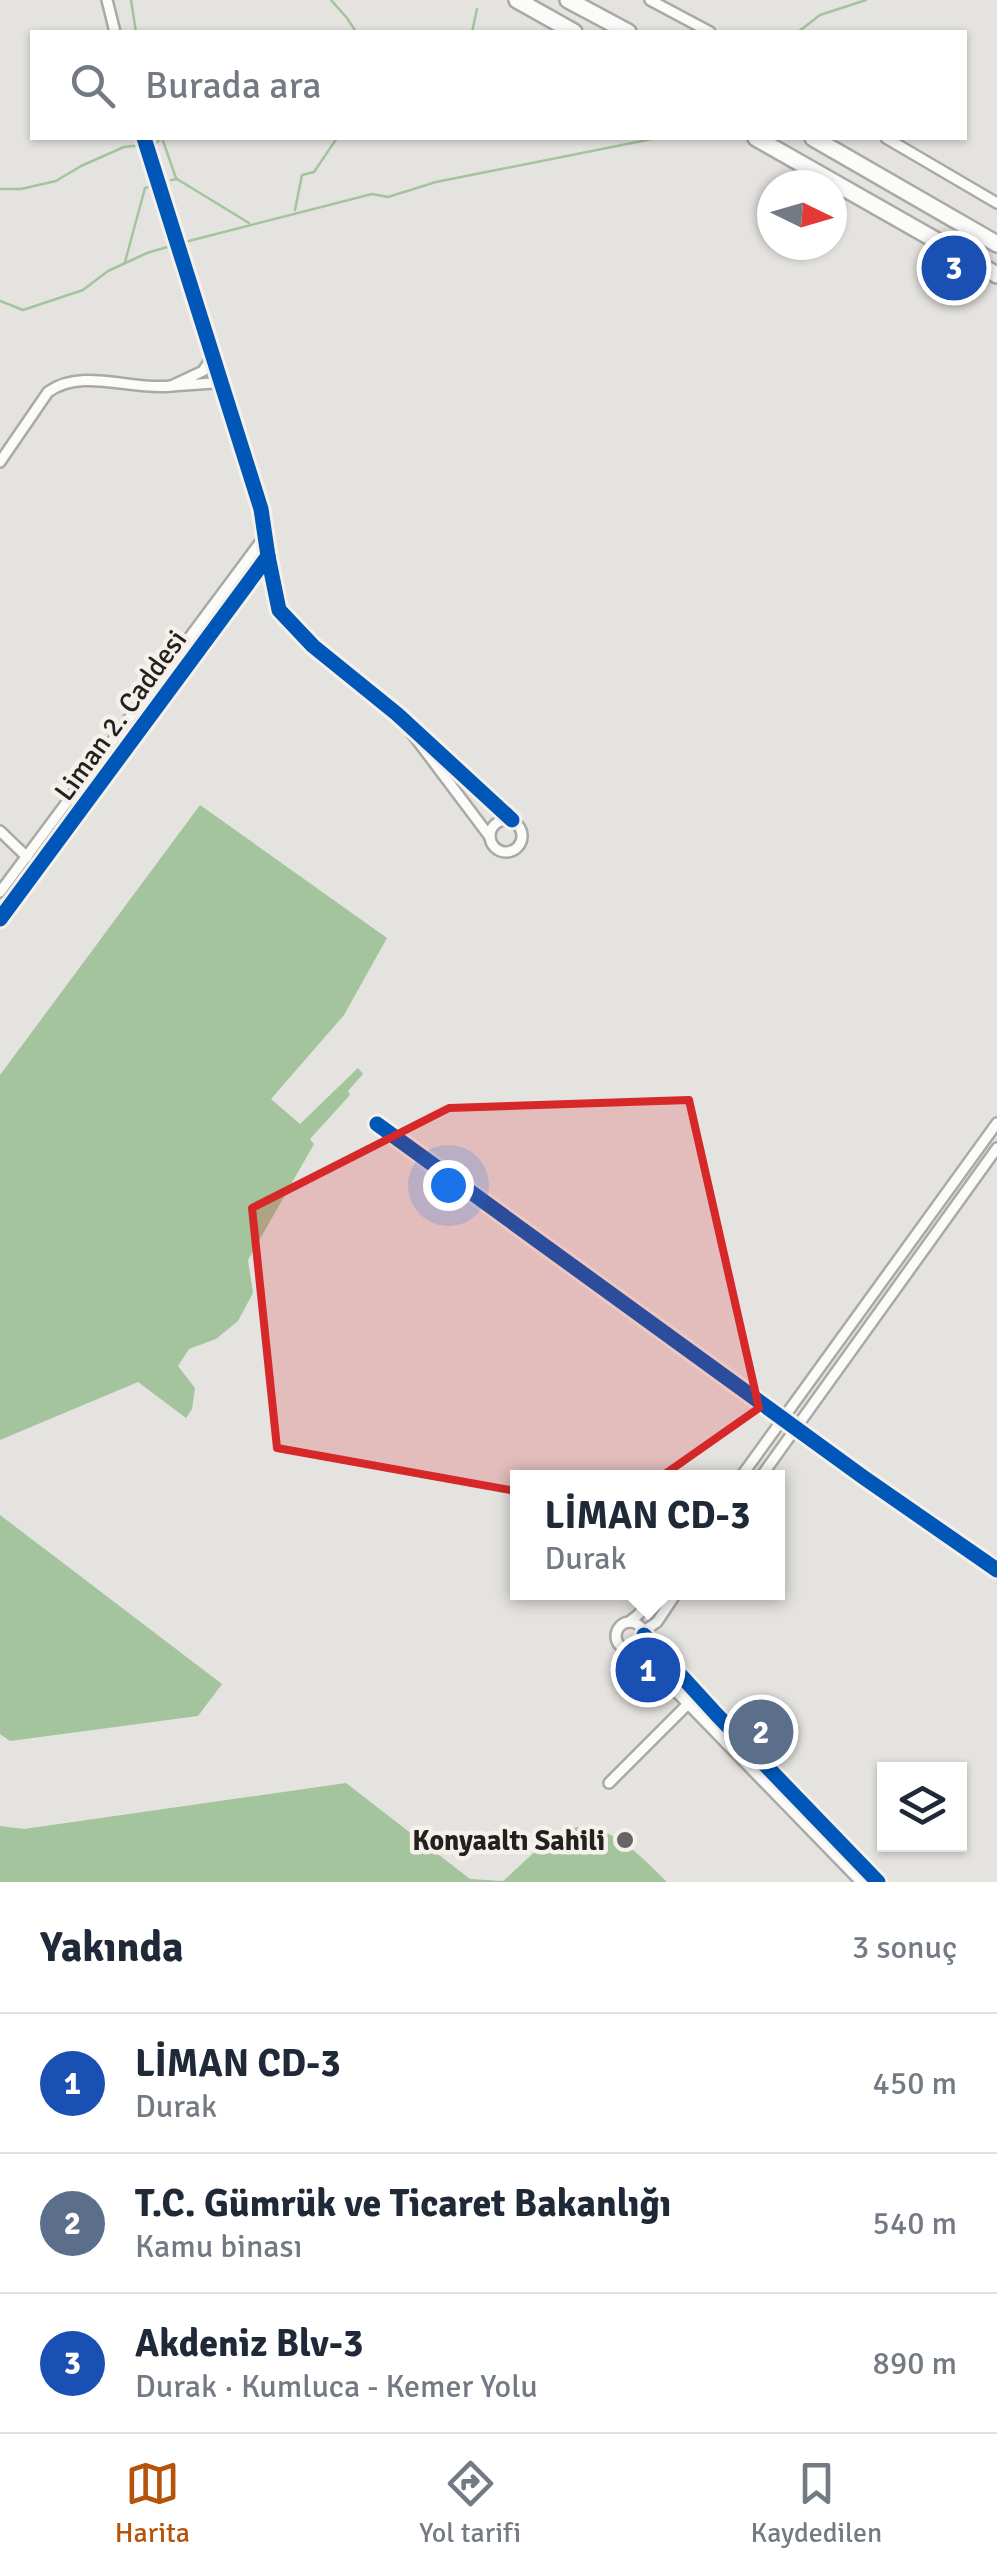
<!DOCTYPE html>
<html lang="tr">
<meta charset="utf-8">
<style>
body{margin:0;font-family:Signika,sans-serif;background:#f2f2f3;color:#1f2937}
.controls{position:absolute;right:30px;bottom:30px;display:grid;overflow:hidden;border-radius:0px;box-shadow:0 2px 8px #0004}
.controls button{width:90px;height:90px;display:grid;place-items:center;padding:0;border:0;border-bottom:2px solid #e0e1e3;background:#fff;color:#1f2937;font:50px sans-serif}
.compass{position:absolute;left:757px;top:170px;width:90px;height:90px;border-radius:50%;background:#fff;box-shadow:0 2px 8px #0004;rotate:95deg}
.you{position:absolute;left:448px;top:1185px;width:35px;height:35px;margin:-25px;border:8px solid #fff;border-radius:50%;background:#1a73e8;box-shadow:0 0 0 15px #1a73e833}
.badge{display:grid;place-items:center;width:65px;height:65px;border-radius:50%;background:#b45309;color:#fff;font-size:32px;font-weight:700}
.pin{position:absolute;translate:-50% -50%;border:5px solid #fff;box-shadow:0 2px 10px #0006}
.popup{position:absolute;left:510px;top:1470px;width:275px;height:130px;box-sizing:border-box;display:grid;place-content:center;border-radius:0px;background:#fff;filter:drop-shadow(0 2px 8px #0005);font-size:32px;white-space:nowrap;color:#747a83}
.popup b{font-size:38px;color:#1f2937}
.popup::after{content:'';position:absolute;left:50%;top:100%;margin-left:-20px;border:20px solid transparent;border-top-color:#fff}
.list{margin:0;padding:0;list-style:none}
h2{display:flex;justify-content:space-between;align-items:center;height:130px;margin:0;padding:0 40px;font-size:42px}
h2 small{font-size:32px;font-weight:400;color:#747a83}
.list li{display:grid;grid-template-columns:65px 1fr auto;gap:30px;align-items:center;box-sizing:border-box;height:140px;padding:0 40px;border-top:2px solid #e0e1e3}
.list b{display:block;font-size:38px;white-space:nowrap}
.list p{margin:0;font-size:32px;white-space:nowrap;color:#747a83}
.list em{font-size:32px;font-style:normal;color:#747a83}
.icon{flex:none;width:55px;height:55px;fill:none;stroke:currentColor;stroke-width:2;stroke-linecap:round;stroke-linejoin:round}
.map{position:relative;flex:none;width:997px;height:1882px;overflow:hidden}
.search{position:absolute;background:#fff;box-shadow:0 2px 8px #0004;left:30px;right:30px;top:30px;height:110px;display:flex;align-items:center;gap:25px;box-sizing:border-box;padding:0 35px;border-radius:0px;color:#747a83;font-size:38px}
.sheet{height:550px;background:#fff}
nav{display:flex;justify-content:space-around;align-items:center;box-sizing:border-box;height:140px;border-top:2px solid #e0e1e3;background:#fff;font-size:28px;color:#747a83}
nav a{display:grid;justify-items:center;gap:5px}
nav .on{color:#b45309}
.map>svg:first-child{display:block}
</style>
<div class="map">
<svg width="997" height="1882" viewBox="0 0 997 1882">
<rect width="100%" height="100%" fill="#e5e3e0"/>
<g fill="#a3c49c">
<path d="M200,805L387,938L344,1015L271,1099L300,1124L358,1068L363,1074L348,1091L350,1095L310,1139L314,1144L248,1260L253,1293L238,1321L216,1339L189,1349L178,1366L195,1388L192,1409L186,1418L138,1382L0,1440V1075Z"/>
<path d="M0,1515L222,1684L198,1716L10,1741L0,1734Z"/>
<path d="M346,1783L470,1879L503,1881C521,1866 545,1839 566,1830C603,1814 644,1859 667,1882H0V1826L24,1829Z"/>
</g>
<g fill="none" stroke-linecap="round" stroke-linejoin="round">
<g stroke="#a3c49c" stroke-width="2.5">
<path d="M131,0L136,32"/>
<path d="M331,0L347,18L356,32"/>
<path d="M472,32L477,9"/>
<path d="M798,32L820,15L866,0"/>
<path d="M162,138L176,178"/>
<path d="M150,144L156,143L161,138"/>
<path d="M171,180L177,179L249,223"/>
<path d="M0,189H21L56,181L81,166L124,147L142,145"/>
<path d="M295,210L302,175L314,172L337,138"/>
<path d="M181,243L372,194L388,197L436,182L657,138"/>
<path d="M125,262L145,188L152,186"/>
<path d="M0,301L23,310L83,290L108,271L147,253L174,245"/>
</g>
<defs>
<g id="street">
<path d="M107,0L115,32"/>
<path d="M650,0L710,32"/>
<path d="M886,138L997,203"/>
<path d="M213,356L203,371L171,386L213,383L223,389"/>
<path d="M0,462L48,392C82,367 132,391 171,386"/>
<path d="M268,556L279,610L313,646L397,714L512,820"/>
<path d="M411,732L490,837"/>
<circle cx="506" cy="836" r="16"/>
<path d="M0,831L27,857"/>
<path d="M0,892L265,536"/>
<path d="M0,919L268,556L261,509L144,138"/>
<path d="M377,1124L863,1477L997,1570"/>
<path d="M740,1478L997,1123"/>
<path d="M760,1478L997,1148"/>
<circle cx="630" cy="1636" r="14"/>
<path d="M629,1622L639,1614L655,1592"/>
<path d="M644,1631L657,1622L677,1592"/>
<path d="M644,1635L717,1715L878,1882"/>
<path d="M624,1649L659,1674L861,1882"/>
<path d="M609,1783L688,1704"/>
</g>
<path id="secondary" d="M186,643L198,651"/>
<g id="highway">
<path d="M517,0L574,32"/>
<path d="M568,0L628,32"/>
<path d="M756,138L997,275"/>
<path d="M813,138L997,244"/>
</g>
</defs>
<use href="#street" stroke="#aba9a7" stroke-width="14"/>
<use href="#secondary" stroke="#aba9a7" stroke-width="18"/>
<use href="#highway" stroke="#aba9a7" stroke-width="20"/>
<use href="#street" stroke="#fbfbfa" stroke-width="9"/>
<use href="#secondary" stroke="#fbfbfa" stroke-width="12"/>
<use href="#highway" stroke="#fbfbfa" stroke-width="15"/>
<defs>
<g id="cycleway">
<path d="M268,556L279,610L313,646L397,714L512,820"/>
<path d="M0,919L268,556L261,509L144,138"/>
<path d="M377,1124L863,1477L997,1570"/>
<path d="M644,1635L717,1715L878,1882"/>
</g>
</defs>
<use href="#cycleway" stroke="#f5f0ea" stroke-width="21"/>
<use href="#cycleway" stroke="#0057b8" stroke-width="15"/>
</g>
<path fill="#d62828" fill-opacity="0.2" stroke="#d62828" stroke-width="8" stroke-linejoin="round" d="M689,1100L759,1408L615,1509L277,1448L252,1208L449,1108Z"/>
<circle fill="#676563" stroke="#f5f0ea" stroke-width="4" cx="625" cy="1840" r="10"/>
<g text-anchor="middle" stroke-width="9" stroke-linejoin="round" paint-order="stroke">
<g font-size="28" fill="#23211f" stroke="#f5f0ea">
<text transform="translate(120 715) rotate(-54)" y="10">Liman 2. Caddesi</text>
</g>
<g font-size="28" font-weight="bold" fill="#23211f" stroke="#f5f0ea" text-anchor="end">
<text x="605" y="1850">Konyaaltı Sahili</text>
</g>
</g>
</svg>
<div class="controls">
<button><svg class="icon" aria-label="layers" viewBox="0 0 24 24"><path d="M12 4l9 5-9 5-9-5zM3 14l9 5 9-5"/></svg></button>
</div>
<svg class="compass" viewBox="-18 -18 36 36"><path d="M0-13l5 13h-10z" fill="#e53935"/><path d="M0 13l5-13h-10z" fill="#747a83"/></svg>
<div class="you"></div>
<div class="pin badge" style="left:648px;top:1670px;background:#1a4fb4">1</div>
<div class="popup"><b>LİMAN CD-3</b>Durak</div>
<div class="pin badge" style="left:761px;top:1732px;background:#5c6f8a">2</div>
<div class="pin badge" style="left:954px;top:268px;background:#1a4fb4">3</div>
<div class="search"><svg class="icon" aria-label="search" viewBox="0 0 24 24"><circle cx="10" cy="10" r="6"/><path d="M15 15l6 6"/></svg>Burada ara</div>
</div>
<section class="sheet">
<h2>Yakında<small>3 sonuç</small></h2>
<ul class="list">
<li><span class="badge" style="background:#1a4fb4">1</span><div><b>LİMAN CD-3</b><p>Durak</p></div><em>450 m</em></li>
<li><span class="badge" style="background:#5c6f8a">2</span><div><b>T.C. Gümrük ve Ticaret Bakanlığı</b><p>Kamu binası</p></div><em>540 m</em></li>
<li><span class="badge" style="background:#1a4fb4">3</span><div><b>Akdeniz Blv-3</b><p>Durak · Kumluca - Kemer Yolu</p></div><em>890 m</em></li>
</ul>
</section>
<nav>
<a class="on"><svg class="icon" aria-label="map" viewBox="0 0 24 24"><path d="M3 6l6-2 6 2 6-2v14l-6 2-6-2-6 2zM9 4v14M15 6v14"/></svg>Harita</a>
<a><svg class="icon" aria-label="directions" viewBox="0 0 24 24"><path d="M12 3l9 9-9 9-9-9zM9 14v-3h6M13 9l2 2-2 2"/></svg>Yol tarifi</a>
<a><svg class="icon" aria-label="saved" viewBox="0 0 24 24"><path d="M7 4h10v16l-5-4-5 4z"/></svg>Kaydedilen</a>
</nav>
